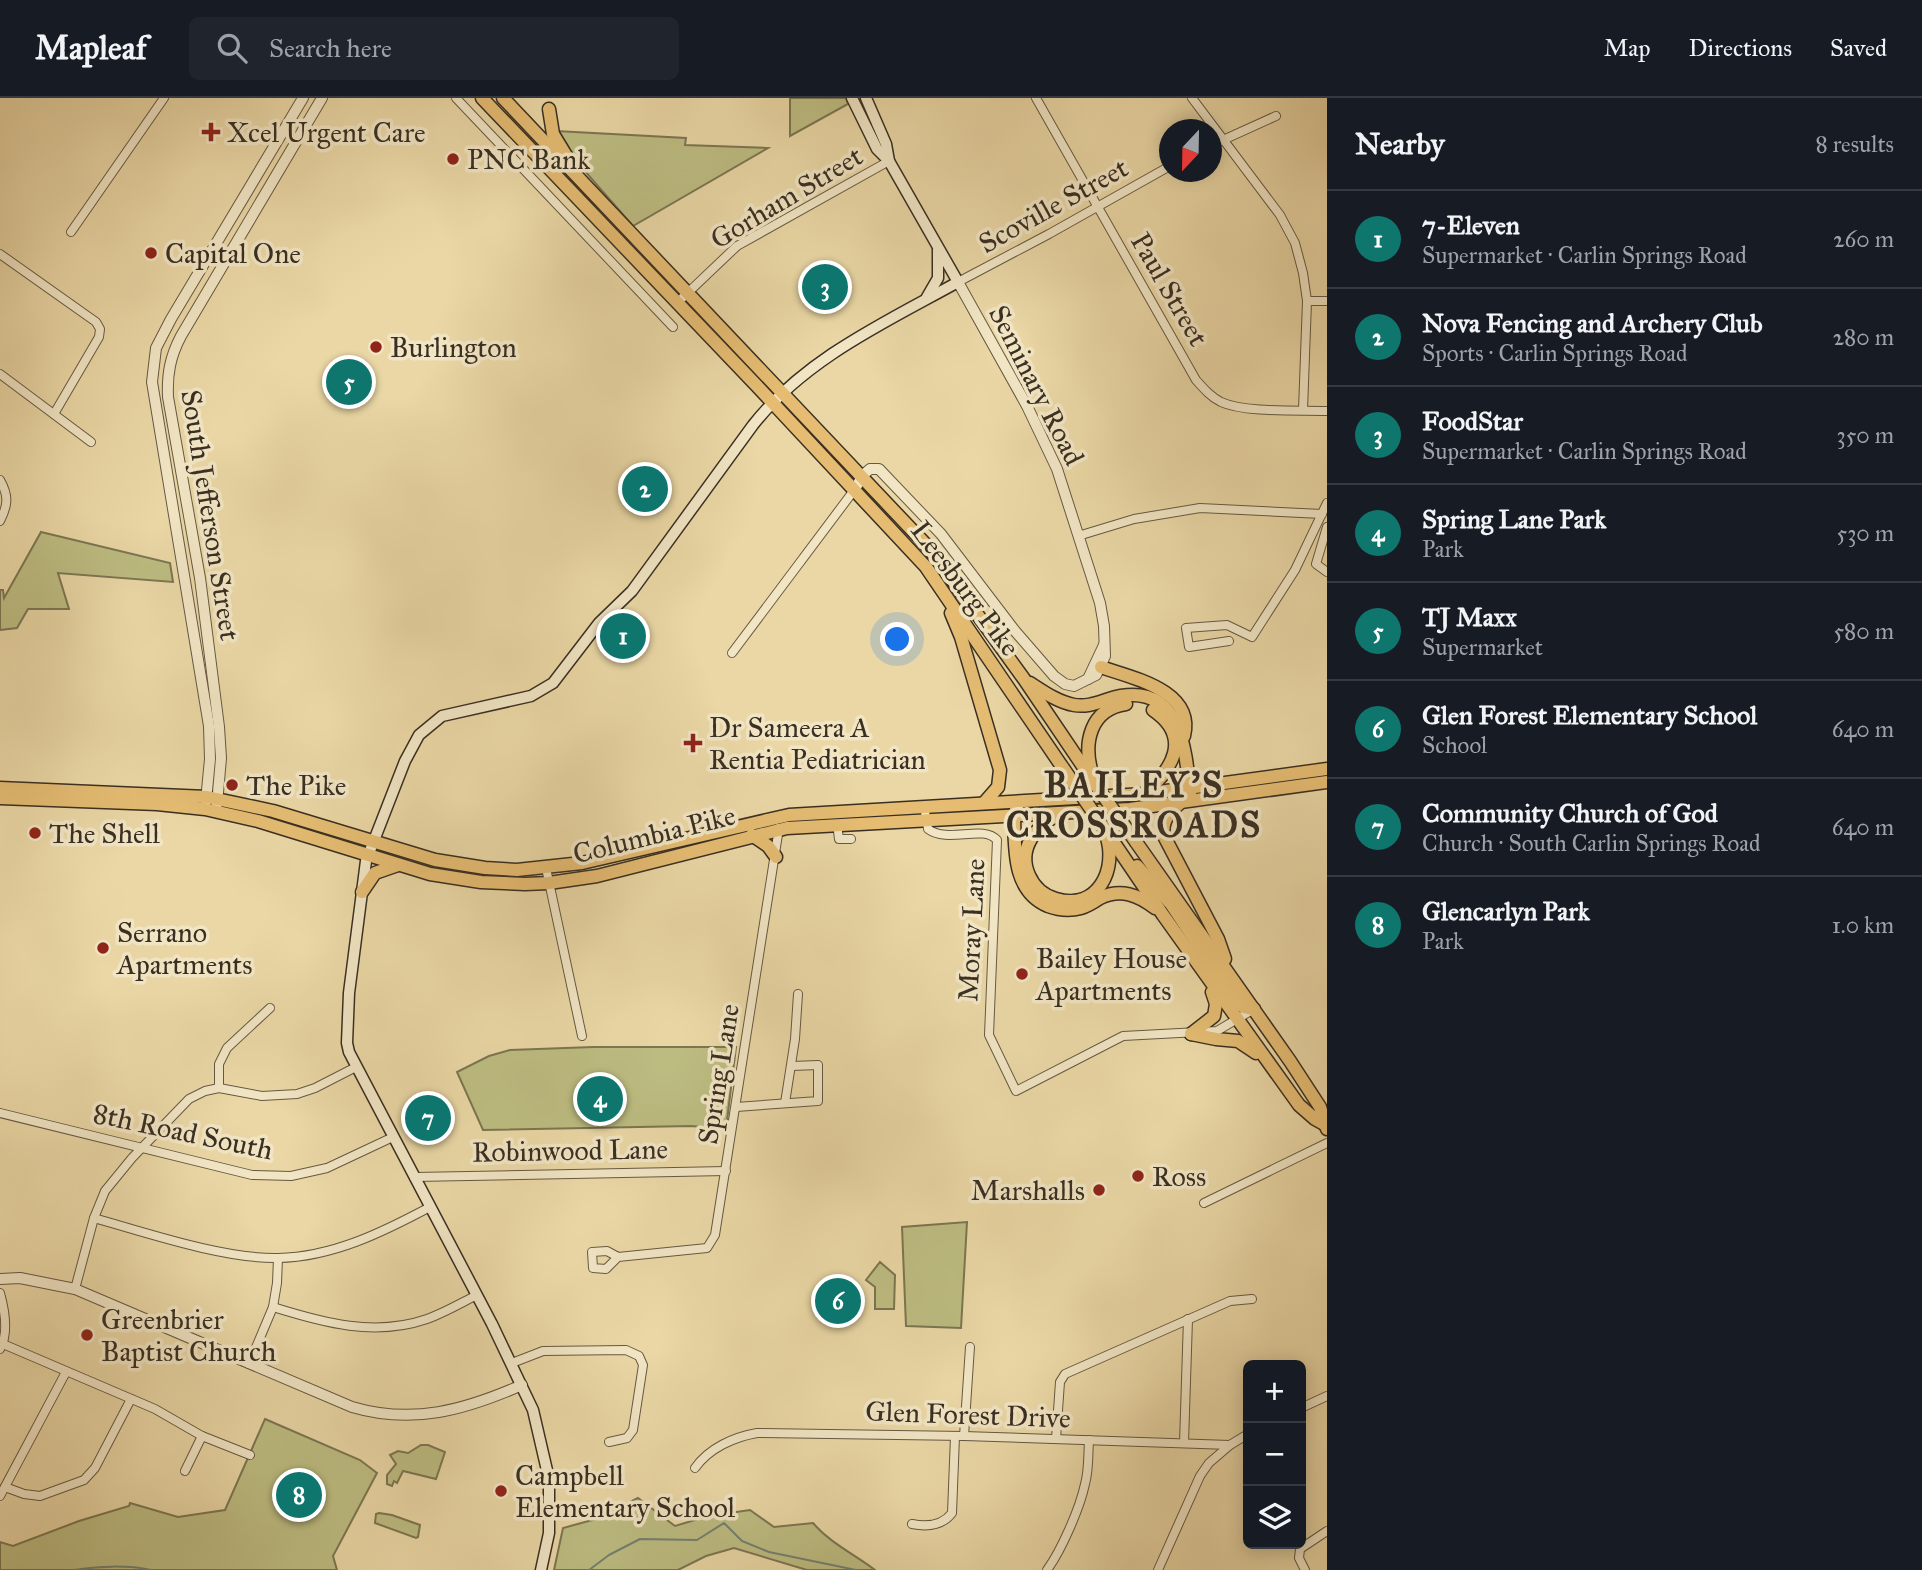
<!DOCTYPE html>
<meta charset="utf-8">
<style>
body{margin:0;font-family:"IM FELL Great Primer",serif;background:#20242c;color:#f1f3f6}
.controls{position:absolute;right:21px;bottom:21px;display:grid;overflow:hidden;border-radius:10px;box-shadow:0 4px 18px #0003}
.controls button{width:63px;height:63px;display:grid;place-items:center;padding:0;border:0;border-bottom:2px solid #363941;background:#171b24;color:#f1f3f6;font:35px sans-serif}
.compass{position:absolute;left:1159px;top:21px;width:63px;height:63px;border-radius:50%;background:#171b24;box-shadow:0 4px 18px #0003;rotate:202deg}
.you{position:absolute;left:898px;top:542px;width:24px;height:24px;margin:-18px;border:5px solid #fff;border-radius:50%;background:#1a73e8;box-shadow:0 0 0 10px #1a73e833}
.badge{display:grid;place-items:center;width:46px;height:46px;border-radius:50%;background:#0f766e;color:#fff;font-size:23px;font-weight:700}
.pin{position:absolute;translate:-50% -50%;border:4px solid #fff;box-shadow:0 2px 7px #0006}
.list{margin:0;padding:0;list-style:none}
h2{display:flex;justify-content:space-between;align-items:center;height:91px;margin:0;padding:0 28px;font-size:30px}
h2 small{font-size:23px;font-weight:400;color:#9ea1a6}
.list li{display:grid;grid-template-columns:46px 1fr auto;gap:21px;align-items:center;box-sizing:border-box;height:98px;padding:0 28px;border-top:2px solid #363941}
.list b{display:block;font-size:26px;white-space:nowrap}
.list p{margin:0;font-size:23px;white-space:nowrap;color:#9ea1a6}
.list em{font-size:23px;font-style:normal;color:#9ea1a6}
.icon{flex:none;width:38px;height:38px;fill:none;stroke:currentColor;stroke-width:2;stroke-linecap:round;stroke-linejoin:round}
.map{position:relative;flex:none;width:1327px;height:1472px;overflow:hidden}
header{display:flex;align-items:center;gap:42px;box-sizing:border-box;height:98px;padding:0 35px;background:#171b24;border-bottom:2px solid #363941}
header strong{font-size:33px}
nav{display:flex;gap:38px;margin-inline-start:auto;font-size:24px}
.search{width:490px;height:63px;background:#20242c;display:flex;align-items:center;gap:18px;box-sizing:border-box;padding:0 24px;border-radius:10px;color:#9ea1a6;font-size:26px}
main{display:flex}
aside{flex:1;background:#171b24}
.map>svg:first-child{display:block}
</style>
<header>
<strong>Mapleaf</strong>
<div class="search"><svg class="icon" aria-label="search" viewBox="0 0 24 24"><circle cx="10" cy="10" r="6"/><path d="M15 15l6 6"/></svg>Search here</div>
<nav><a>Map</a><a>Directions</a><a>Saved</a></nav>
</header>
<main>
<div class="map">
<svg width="1327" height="1472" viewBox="0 0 1327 1472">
<rect width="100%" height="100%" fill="#ead7a5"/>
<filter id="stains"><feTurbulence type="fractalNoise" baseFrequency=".00286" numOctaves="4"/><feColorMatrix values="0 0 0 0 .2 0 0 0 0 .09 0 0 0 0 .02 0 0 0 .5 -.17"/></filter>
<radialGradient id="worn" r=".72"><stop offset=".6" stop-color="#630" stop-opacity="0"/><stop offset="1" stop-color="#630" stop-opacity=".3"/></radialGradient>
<g fill="#bdbd82" stroke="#7b7652" stroke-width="2">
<path d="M790,0H846L848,6L790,38Z"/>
<path d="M556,33L686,40L685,47L768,50L633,128L569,55Z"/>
<path d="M41,434L170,465L173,484L58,475L69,511H28L17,530L0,532V492H3L4,500Z"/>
<path d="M593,949H736L726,1031L691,1028L483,1032L457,974L489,958L510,952Z"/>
<path d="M967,1124L961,1230L906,1228L902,1129Z"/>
<path d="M880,1164L895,1177L894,1211H875V1189L866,1182Z"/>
<path d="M265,1321L360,1362L377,1375L333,1458L337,1472H0V1444L13,1448L79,1423L129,1408L130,1405L178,1419L225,1412Z"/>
<path d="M421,1347H428L445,1354L436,1381L403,1373L397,1385L394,1383L392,1388L387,1386V1377L396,1366L390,1357L398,1353L408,1355Z"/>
<path d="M638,1400L675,1428L708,1418L750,1412L774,1429L813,1425C830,1445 854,1456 875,1472H807L734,1450L706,1458L678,1472H554L563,1430L596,1421Z"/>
<path d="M379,1415L392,1417L420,1427L418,1439L416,1440L375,1425L376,1416Z"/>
</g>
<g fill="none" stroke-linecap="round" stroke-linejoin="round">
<g stroke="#728271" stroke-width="2">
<path d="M74,1472C97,1468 128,1467 151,1472"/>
<path d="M589,1472L609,1457L640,1441L697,1442L724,1425L742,1443L769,1454L856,1472"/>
</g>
<defs>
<g id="minor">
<path d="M456,0L673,229"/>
<path d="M1036,0L1196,282C1204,291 1211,299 1221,304C1245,315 1299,312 1327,313"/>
<path d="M1192,0L1280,117L1295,145L1303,175L1307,203L1303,312"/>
<path d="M1212,47L1276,18"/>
<path d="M71,134L164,0"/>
<path d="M0,156L96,224L100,231L99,239L54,316"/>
<path d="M958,184L1049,136L1170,68"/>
<path d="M1307,203H1327"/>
<path d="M677,205L737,148L889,63"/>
<path d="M0,276L91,344"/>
<path d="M0,382C9,398 8,407 0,423"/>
<path d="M1327,429L1316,466L1327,474"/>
<path d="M1078,438L1134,421L1200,410L1322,416"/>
<path d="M1229,543L1189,549L1186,530L1227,527L1252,539L1295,472L1327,405"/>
<path d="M732,555L855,391"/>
<path d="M924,708L928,731C948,746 983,726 997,742L989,937L1016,993L1123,938L1217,933L1254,911"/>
<path d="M837,726L839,741H851"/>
<path d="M546,770L582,938"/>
<path d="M219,990V966L227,950L270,910"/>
<path d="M785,1005L795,941L798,896"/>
<path d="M736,1009L818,1003V967L792,968"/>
<path d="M0,1015L252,1077L291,1078L327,1070L393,1039"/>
<path d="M414,1079L726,1073"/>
<path d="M1204,1105L1327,1045"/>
<path d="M94,1120C147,1135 224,1161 278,1160C333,1159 383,1134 430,1109"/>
<path d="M618,1159L607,1153L592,1154L593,1170L606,1171L618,1159L707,1150L715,1137L779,730"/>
<path d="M75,1191L94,1120L105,1093L132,1060L189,1001L205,993L219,990L262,998L297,996L315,990L356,969"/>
<path d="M0,1195C5,1213 9,1235 0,1251"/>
<path d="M273,1209C324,1225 375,1239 427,1221C444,1215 461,1205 477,1197"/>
<path d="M3,1246L155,1311L202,1338L250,1357"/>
<path d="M512,1265L543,1253L626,1252L639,1258L643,1267L633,1332L627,1340L609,1344"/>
<path d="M249,1266L273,1209L277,1185L278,1160"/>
<path d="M1301,1310L1327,1298"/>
<path d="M964,1338L970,1249"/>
<path d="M1056,1341L1060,1284L1065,1276L1230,1203L1252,1201"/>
<path d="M1184,1345L1188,1221"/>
<path d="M695,1370C709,1350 734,1339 757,1335L964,1338L1230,1347L1248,1336"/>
<path d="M185,1373L202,1338"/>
<path d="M5,1389L24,1396L40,1398L84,1382L95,1370L131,1301"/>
<path d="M0,1398L66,1274"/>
<path d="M912,1426C927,1429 942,1428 952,1415L955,1338"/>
<path d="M1047,1472C1061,1453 1080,1410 1085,1386C1089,1372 1088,1357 1089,1342"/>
<path d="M1158,1472L1200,1378L1209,1365L1230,1347"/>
<path d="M1305,1472L1299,1460L1300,1451L1327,1433"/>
</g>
<g id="tertiary">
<path d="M855,391L863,377L870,371H879L941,436L1015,533L1054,578L1065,586L1074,588L1096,577L1105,558L1104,528L1100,505L1057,371L1027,308L958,184"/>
<path d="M1088,581L1104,547"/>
<path d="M206,703L210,661L209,628L152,284L156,250L171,221L303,0"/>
<path d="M217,706L221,660L219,629L200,480L168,299C167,276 170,259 181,238L322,0"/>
<path d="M0,1181L20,1180L75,1191L352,1309C413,1327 465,1312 522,1287"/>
</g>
<g id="secondary">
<path d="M866,0L886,46L889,63"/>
<path d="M927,199L938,180V152"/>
<path d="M541,1472L549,1435V1381L533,1312L492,1226L349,954L347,945L349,895L366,763L405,663L419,637L442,618L531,598L553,585L599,525L632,493L753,327C806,260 886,224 958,184L889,63L877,51L852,0"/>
</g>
<g id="primary">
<path d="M482,0L757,288L926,469L1063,670"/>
<path d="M503,0L930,451L1024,581L1095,686"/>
<path d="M549,11L553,36L567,59"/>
<path d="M951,515L961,539L1000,672L998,689L984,705"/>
<path d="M1101,569C1132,580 1195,592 1184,638"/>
<path d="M1030,585C1044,594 1058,604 1074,607C1091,610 1104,601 1121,598C1182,588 1186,655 1190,697"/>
<path d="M1092,675C1083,645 1090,611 1126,606"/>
<path d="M0,690L207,699L273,713L435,762L485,770L517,772L582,765L789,717L1144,696L1327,671"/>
<path d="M1144,696C1172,672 1193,639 1153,612"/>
<path d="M0,700L157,706L205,711L258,723L430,776L481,784L525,786L549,785L597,778L787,730L1130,711L1327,684"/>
<path d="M1180,705C1169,714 1161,724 1164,738L1218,841L1225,861"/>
<path d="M1017,709L1014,717C1015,750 1012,793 1048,808C1059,812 1070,813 1081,810C1088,808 1094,804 1100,800C1121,790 1138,797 1155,810"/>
<path d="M1059,716C1048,722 1037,730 1031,741C1017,764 1031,794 1056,801C1098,813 1118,771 1106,737"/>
<path d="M1104,730L1163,817L1299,1007L1315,1021L1324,1026"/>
<path d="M752,737L768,748L776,759"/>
<path d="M1136,744L1290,963L1320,1009L1327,1031"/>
<path d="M1137,768L1171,806L1237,905L1244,909L1254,911"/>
<path d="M362,794L375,775L398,767"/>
<path d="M1191,936L1216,941L1238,943L1256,955"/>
<path d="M1191,936L1214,918L1216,906L1212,894"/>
</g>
</defs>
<use href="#minor" stroke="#655943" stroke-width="10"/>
<use href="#tertiary" stroke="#655943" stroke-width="12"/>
<use href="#secondary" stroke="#392f22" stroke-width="13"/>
<use href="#primary" stroke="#392f22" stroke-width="15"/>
<use href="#minor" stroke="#f1e5c4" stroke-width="8"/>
<use href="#tertiary" stroke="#f1e5c4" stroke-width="10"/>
<use href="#secondary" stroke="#f1e5c4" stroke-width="10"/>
<use href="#primary" stroke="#e5bc72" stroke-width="12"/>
<defs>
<g id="primary-bridge">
<path d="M1063,670L1104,730"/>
<path d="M1095,686L1136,744"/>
</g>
</defs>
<use href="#primary-bridge" stroke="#392f22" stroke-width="15" stroke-linecap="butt"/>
<use href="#primary-bridge" stroke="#e5bc72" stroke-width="12"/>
</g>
<g fill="#8f2418" stroke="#f1e5c4" stroke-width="2.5">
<path d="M207.5 23.5h7v7h7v7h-7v7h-7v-7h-7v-7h7z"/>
<circle cx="453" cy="61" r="7"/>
<circle cx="151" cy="155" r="7"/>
<circle cx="376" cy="249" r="7"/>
<path d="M689.5 634.5h7v7h7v7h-7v7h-7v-7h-7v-7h7z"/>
<circle cx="232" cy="687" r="7"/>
<circle cx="35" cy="735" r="7"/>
<circle cx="103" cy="850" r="7"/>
<circle cx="1022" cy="876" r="7"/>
<circle cx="1138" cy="1078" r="7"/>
<circle cx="1099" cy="1092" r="7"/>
<circle cx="87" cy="1237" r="7"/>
<circle cx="501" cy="1393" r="7"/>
</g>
<g text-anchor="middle" stroke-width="7" stroke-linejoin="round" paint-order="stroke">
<g font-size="28" fill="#392f22" stroke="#f1e5c4" text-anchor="start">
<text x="227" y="44">Xcel Urgent Care</text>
<text x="467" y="71">PNC Bank</text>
<text x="165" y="165">Capital One</text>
<text x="390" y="259">Burlington</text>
<text x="709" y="639">Dr Sameera A<tspan x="709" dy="32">Rentia Pediatrician</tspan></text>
<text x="246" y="697">The Pike</text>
<text x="49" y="745">The Shell</text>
<text x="117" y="844">Serrano<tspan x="117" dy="32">Apartments</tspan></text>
<text x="1036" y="870">Bailey House<tspan x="1036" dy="32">Apartments</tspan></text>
<text x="1152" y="1088">Ross</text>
<text x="1085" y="1102" text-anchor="end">Marshalls</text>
<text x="101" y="1231">Greenbrier<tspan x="101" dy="32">Baptist Church</tspan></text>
<text x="515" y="1387">Campbell<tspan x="515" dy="32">Elementary School</tspan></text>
</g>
<g font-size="28" fill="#392f22" stroke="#f1e5c4">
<text transform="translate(786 99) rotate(-31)" y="10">Gorham Street</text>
<text transform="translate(1053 107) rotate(-29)" y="10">Scoville Street</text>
<text transform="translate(1170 191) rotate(60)" y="10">Paul Street</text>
<text transform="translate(1037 287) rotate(63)" y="10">Seminary Road</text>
<text transform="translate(211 417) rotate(81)" y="10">South Jefferson Street</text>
<text transform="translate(966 490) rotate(53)" y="10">Leesburg Pike</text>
<text transform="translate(654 736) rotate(-14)" y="10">Columbia Pike</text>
<text transform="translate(971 832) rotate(-87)" y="10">Moray Lane</text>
<text transform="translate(718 976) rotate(-81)" y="10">Spring Lane</text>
<text transform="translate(183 1033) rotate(12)" y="10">8th Road South</text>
<text transform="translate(570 1052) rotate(-1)" y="10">Robinwood Lane</text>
<text transform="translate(968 1316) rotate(2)" y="10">Glen Forest Drive</text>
</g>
<g font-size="35" font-weight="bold" letter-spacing="2" fill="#392f22" stroke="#f1e5c4">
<text x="1134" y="699">BAILEY'S<tspan x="1134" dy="40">CROSSROADS</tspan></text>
</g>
</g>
<rect width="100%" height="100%" filter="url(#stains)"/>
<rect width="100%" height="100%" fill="url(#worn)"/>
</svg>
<div class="controls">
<button>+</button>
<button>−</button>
<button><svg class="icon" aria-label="layers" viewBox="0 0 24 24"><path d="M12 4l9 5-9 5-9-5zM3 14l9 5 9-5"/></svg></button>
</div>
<svg class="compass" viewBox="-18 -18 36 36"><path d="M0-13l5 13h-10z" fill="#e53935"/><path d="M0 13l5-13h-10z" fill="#9ea1a6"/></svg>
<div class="you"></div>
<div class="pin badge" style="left:623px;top:538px">1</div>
<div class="pin badge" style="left:645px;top:391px">2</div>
<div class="pin badge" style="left:825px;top:189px">3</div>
<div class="pin badge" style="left:600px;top:1001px">4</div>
<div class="pin badge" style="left:349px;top:284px">5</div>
<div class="pin badge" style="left:838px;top:1203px">6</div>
<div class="pin badge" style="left:428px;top:1020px">7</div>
<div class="pin badge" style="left:299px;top:1397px">8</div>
</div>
<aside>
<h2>Nearby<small>8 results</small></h2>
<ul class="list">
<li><span class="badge">1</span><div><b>7-Eleven</b><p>Supermarket · Carlin Springs Road</p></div><em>260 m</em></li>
<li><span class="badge">2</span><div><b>Nova Fencing and Archery Club</b><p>Sports · Carlin Springs Road</p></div><em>280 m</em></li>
<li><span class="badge">3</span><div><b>FoodStar</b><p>Supermarket · Carlin Springs Road</p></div><em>350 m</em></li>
<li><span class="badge">4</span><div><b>Spring Lane Park</b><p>Park</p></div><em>530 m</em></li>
<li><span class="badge">5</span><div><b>TJ Maxx</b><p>Supermarket</p></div><em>580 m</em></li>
<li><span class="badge">6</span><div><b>Glen Forest Elementary School</b><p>School</p></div><em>640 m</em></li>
<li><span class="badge">7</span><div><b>Community Church of God</b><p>Church · South Carlin Springs Road</p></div><em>640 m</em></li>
<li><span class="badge">8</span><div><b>Glencarlyn Park</b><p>Park</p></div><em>1.0 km</em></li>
</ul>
</aside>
</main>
